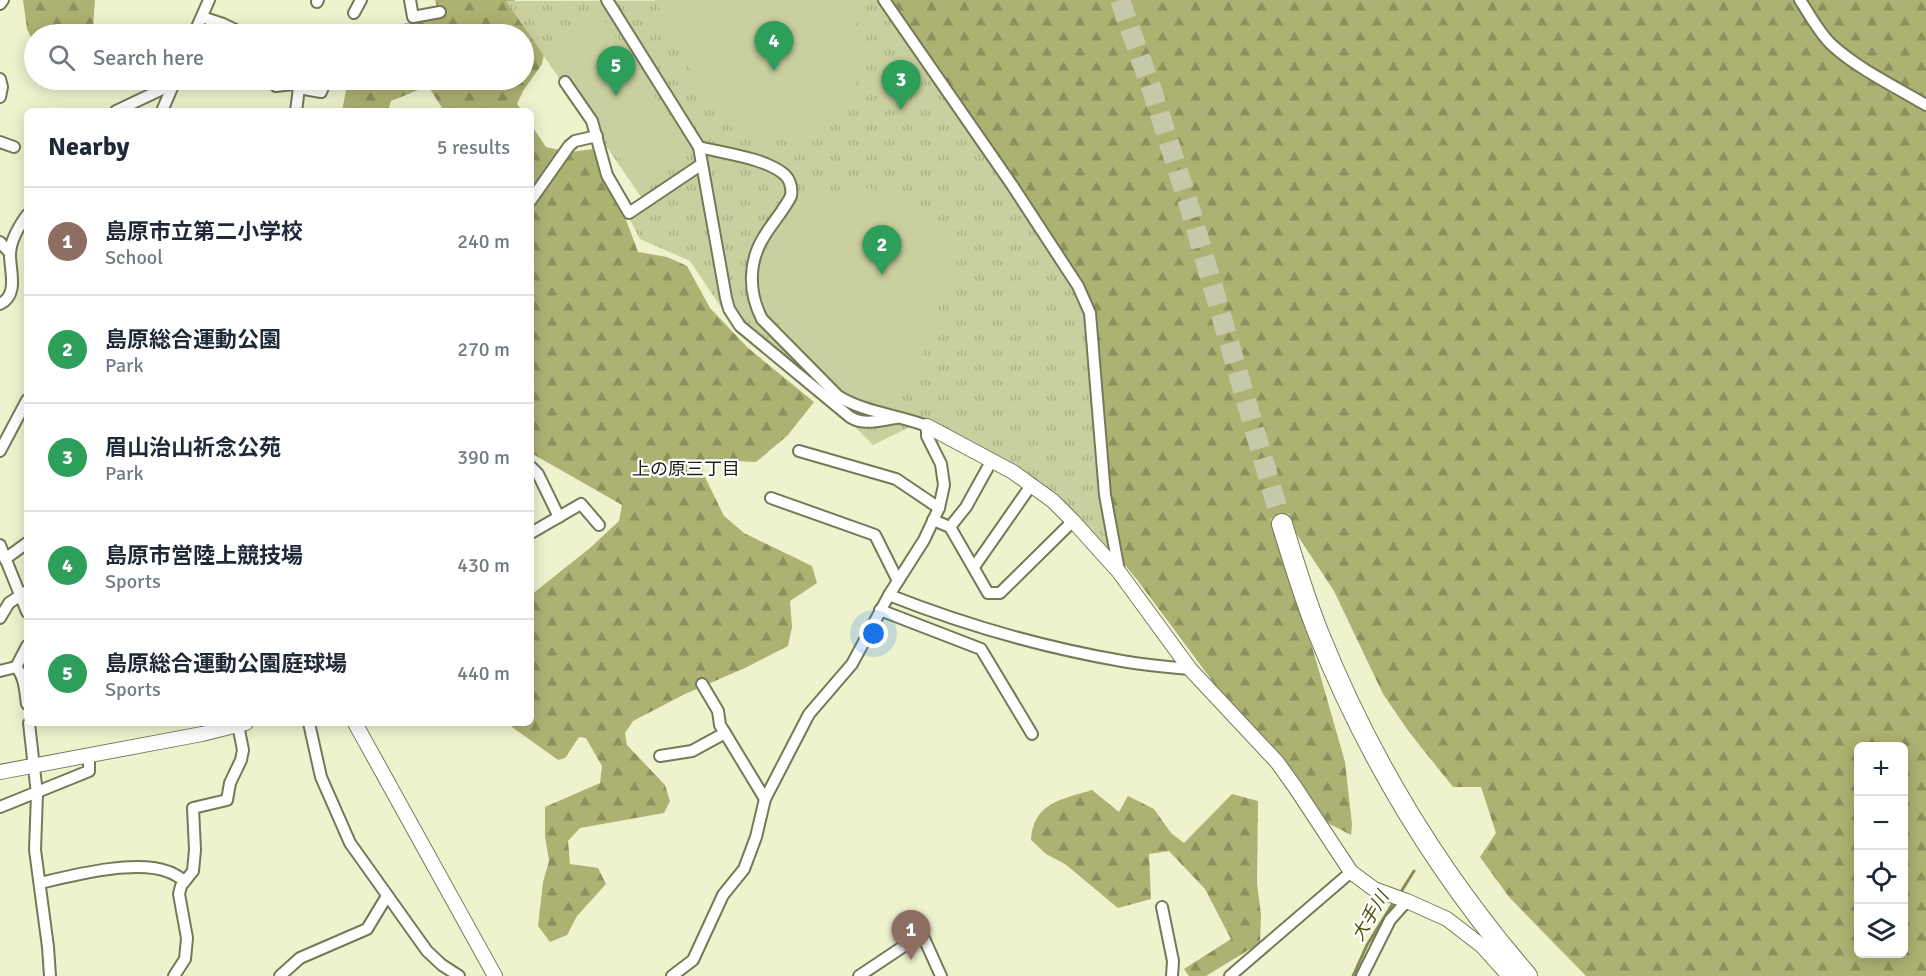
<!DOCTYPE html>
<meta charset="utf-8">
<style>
body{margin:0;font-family:Signika,"Noto Sans JP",sans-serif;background:#f2f2f3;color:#1f2937}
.controls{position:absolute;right:18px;bottom:18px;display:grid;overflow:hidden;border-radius:9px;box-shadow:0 3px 15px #0003}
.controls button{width:54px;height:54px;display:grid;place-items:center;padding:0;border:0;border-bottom:2px solid #e0e1e3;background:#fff;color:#1f2937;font:30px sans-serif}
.you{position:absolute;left:874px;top:634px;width:21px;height:21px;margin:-15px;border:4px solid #fff;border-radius:50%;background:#1a73e8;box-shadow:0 0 0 9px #1a73e833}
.badge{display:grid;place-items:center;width:39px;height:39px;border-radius:50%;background:#565927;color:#fff;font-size:20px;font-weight:700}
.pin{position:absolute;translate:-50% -50px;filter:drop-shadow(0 2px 3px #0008)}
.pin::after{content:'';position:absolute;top:32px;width:21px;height:18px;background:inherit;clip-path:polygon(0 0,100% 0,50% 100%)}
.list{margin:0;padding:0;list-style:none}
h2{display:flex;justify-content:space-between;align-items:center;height:78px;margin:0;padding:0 24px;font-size:26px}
h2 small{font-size:20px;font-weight:400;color:#747a83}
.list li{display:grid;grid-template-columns:39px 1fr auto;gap:18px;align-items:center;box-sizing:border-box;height:108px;padding:0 24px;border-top:2px solid #e0e1e3}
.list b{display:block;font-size:22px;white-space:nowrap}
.list p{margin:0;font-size:20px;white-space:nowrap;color:#747a83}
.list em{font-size:20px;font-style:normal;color:#747a83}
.icon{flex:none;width:33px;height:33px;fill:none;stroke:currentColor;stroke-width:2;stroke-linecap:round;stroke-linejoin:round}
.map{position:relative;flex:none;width:1926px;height:976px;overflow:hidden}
.search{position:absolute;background:#fff;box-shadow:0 3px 15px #0003;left:24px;top:24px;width:510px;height:66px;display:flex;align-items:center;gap:15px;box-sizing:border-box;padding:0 21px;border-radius:33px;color:#747a83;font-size:22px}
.panel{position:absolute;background:#fff;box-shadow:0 3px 15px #0003;left:24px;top:108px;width:510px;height:618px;border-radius:9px}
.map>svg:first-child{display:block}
</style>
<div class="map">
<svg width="1926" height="976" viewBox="0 0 1926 976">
<defs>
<pattern id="forest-firs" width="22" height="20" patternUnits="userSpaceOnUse" patternTransform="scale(1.5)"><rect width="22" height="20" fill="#acb271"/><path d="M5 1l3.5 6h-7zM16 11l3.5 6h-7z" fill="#8c905c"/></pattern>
<pattern id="park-tufts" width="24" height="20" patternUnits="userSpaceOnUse" patternTransform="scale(1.5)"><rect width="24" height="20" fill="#cacf9f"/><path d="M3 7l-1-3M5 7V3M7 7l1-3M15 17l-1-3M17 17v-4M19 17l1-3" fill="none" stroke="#adb188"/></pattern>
</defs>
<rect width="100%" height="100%" fill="#eef3ce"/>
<g fill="url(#forest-firs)" fill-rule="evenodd">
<path d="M23,0H95L93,27L88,34H34V44L27,29Z"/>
<path d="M435,0H514L546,45L542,64L523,91L517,104L522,111H444L428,86L391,101L388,111H342L348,80H524V34H376L382,28L428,19L438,10Z"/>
<path d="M864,0H1926V976H1586L1509,897L1480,857L1496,833L1481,787H1453L1409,732L1383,694L1334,591L1284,515L1307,629L1345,762L1352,824L1351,835L1324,821L1225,698L1138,581L1095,528ZM1858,746H1904V954H1858Z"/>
<path d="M531,125L546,147L569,152L594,149L606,166L638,252L667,257L687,266L710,308L748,348L814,402L788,435L756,462L712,460L702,466L704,475L724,516L744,533L812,566L817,583L790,601L792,627L788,646L745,668L685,694L633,721L625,733L627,745L665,785L670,801L664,813L580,828L568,841L570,864L598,868L606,884L577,916L567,935L550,942L538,926L543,882L549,861L545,836V807L600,783L602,766L586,738L579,737L565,758L558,760L512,727L509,723H531V595L590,548L619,521L622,505L531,453Z"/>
<path d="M1092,790L1119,812L1128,796L1154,809L1171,833L1184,843L1232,794L1258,801L1257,883L1261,915L1260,943L1206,976H1189L1184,969L1231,939L1205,889L1169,851L1149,854L1151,899L1118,908L1065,864L1046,854L1031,840C1033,803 1062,799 1092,790Z"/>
</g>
<path fill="url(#park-tufts)" d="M878,0L1075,289L1083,313L1099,486L1112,554C1089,530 1067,501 1040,482C1005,457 964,438 926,419L873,445L853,425L735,328L690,261L640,239L630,220L648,207L506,1Z"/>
<g fill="#cacf9f">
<path d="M655,0H848L859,22L853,25C858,45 861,59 854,78L858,80C852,93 845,105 834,115C798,149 741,149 711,107Z"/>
<path d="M597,10L689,148L636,183L544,45Z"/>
<path d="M861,187C907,193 945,217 953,265L917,371C897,402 874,407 841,391L765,309C745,266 778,218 816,197C830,190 845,189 861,187Z"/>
</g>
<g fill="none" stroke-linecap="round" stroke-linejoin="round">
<g stroke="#868a59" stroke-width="3">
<path d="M1399,895L1414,871"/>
<path d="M1353,976L1367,945L1395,900"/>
</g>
<path stroke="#c5c9a9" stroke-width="20" stroke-dasharray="20 10" stroke-linecap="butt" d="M1120,0L1153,93L1191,212L1282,524"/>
<defs>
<g id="minor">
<path d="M410,0L413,17L440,12"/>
<path d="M607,0L699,147C723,153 766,158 785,175C791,181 792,188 791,196C784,210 773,222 765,235C748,261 748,292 762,319L838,396C863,412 898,415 927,426V436L941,464L944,485L939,508L924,540L889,595L852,664L809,714L765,799L756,837L744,869L723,895L693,960L672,976"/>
<path d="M884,0L1012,185L1078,286L1090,313L1105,495L1119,571"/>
<path d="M1800,0C1810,15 1819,33 1832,45C1858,69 1896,87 1926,105"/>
<path d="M317,2L318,0"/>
<path d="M0,4L3,0"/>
<path d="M354,13L361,0"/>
<path d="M202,17L223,24L244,34"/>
<path d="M194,34L209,0"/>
<path d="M274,80L276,86L293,84L299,88L321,92L326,80"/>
<path d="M565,82L592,121L607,175L629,213L702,164"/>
<path d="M0,97L2,87L0,79"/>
<path d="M116,111L173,84"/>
<path d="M162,111L174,83"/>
<path d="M296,111L299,88"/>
<path d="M0,142L14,147"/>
<path d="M699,147L726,298L729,309L740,326L850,417C864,426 881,420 896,418"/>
<path d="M531,200L569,146L575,141L597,136"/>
<path d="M0,242L10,253"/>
<path d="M0,304C19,295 10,271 10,255C10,240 19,226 27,215"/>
<path d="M0,451L27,400"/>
<path d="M799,451L896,479L939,508"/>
<path d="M531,467L538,474L559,517"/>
<path d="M771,498L875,535L898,581"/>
<path d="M933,520L950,527L988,593H1000L1073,521"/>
<path d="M950,527L966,507L992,460"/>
<path d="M531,533L581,504L599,525"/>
<path d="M0,545L27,612"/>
<path d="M5,559L27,543"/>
<path d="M974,567L1032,484"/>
<path d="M889,595C965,625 1041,647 1122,661C1144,665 1167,667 1190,669"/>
<path d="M880,610L981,649L1032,734"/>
<path d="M0,618L9,603L27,591"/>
<path d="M16,667C25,677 25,691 27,704"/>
<path d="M0,671L16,667L27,646"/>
<path d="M702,684L718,711L720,725L725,733L765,799"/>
<path d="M29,723L37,794L35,850L48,947L50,976"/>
<path d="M309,723L321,777L350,843L427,951L442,965L459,976"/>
<path d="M660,756L692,751L725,733"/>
<path d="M0,807L89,771V756"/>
<path d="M40,883C74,875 136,859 169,872C175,874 180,878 185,881"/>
<path d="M1162,907L1173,961L1172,976"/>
<path d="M174,976L185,959L187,938L179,894L181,886L193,871L195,850L193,808L227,800L230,783L241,760L243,750L238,725"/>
<path d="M280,976L300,958L367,929L387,896"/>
<path d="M859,976L907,944L923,936L941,976"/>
<path d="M1230,976L1351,872"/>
<path d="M1362,976L1390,920L1407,901"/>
</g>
<g id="tertiary">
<path d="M927,426L1013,472L1053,501L1073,521L1119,572L1190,669L1277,762L1295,787L1351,872L1374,889L1407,901L1447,919L1482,946L1509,976"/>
<path d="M355,723L495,976"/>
<path d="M0,772L202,734L246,723"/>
</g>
<path id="motorway" d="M1282,524C1293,560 1304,597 1318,632C1368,757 1439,874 1527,976"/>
</defs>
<use href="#minor" stroke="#757958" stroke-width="14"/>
<use href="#tertiary" stroke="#757958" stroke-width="16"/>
<use href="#motorway" stroke="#757958" stroke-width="22"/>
<use href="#minor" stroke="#fff" stroke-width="10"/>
<use href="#tertiary" stroke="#fff" stroke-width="14"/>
<use href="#motorway" stroke="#fff" stroke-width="20"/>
</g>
<g text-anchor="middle" stroke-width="4.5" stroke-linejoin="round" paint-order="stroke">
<g font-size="18" fill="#202114" stroke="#fff">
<text x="686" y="475">上の原三丁目</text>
</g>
<g font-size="18" font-style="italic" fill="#4c4f00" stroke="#fff">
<text transform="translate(1370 916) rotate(-59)" y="6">大手川</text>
</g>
</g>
</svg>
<div class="controls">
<button>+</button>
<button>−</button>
<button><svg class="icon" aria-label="locate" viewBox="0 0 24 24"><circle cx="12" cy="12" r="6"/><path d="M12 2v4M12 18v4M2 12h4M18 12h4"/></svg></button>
<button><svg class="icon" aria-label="layers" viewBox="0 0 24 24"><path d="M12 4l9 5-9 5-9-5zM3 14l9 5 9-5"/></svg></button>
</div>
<div class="you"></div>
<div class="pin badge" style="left:911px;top:960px;background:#8d6e63">1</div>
<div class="pin badge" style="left:882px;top:275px;background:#2e9e5b">2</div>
<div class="pin badge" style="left:901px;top:110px;background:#2e9e5b">3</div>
<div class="pin badge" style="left:774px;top:71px;background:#2e9e5b">4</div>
<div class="pin badge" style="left:616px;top:96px;background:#2e9e5b">5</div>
<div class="search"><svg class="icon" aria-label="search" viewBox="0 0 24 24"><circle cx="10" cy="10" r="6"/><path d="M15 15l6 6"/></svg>Search here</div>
<section class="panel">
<h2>Nearby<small>5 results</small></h2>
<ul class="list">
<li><span class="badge" style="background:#8d6e63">1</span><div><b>島原市立第二小学校</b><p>School</p></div><em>240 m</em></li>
<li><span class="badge" style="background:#2e9e5b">2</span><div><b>島原総合運動公園</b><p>Park</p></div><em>270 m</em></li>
<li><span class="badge" style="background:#2e9e5b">3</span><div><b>眉山治山祈念公苑</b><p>Park</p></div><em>390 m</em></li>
<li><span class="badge" style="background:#2e9e5b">4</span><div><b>島原市営陸上競技場</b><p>Sports</p></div><em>430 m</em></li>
<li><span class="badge" style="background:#2e9e5b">5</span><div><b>島原総合運動公園庭球場</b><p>Sports</p></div><em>440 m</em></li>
</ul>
</section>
</div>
